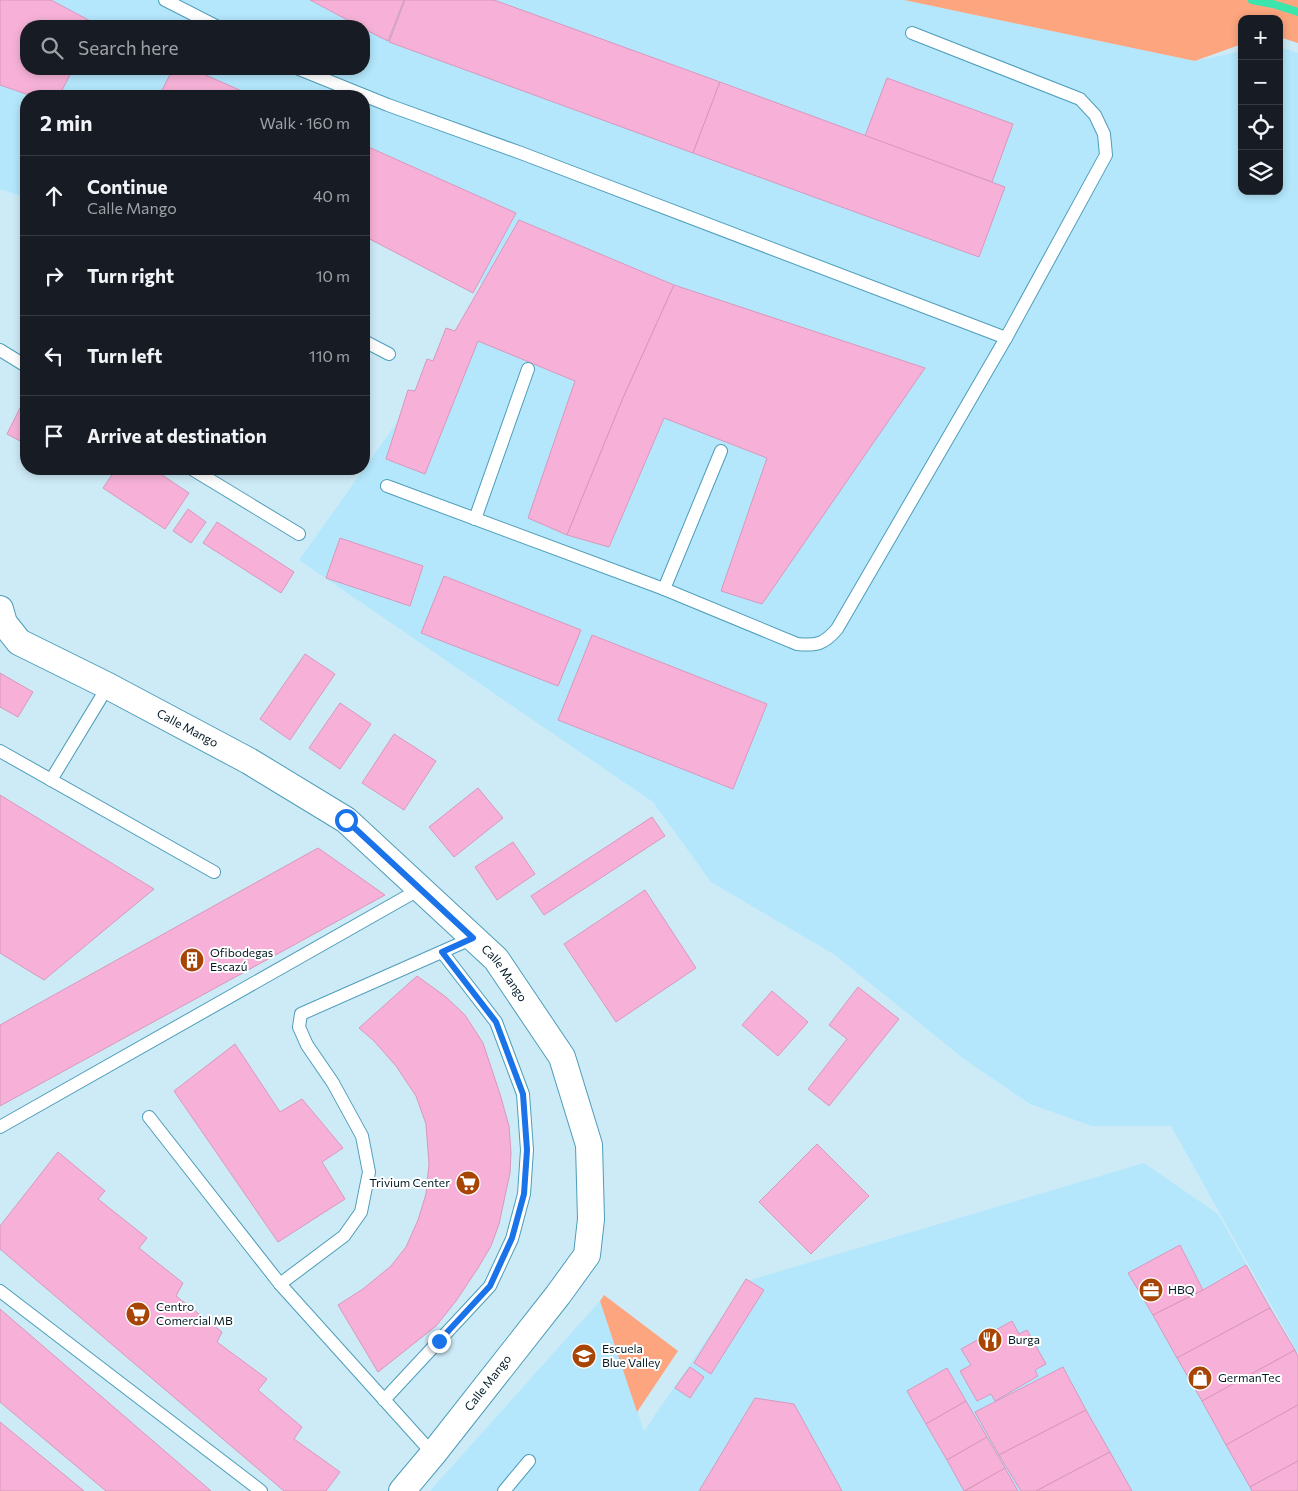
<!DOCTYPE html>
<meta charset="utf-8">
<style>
body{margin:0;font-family:Commissioner,sans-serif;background:#242831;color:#f1f3f6}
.controls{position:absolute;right:15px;top:15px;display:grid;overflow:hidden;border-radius:10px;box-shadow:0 2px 8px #0003}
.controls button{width:45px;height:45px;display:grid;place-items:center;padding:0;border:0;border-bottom:1px solid #363941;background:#171b24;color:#f1f3f6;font:25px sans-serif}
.stop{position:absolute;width:15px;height:15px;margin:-11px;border:4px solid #1a73e8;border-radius:50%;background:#fff}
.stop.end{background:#1a73e8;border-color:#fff;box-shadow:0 1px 5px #0008}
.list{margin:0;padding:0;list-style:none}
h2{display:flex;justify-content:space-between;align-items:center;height:65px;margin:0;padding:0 20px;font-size:21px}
h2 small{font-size:16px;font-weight:400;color:#9ea1a6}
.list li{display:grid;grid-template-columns:32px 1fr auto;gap:15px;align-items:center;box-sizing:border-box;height:80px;padding:0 20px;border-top:1px solid #363941}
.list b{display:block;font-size:19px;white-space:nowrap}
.list p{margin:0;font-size:16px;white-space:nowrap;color:#9ea1a6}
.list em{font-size:16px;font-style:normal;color:#9ea1a6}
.icon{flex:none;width:28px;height:28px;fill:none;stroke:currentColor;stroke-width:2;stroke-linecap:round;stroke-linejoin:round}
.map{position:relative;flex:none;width:1298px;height:1491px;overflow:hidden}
.search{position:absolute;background:#171b24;box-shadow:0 2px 8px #0003;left:20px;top:20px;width:350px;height:55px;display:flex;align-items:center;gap:12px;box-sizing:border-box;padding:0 18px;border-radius:20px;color:#9ea1a6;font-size:19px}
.panel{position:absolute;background:#171b24;box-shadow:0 2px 8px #0003;left:20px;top:90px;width:350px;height:385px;border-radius:20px}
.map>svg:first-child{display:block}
</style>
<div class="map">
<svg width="1298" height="1491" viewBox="0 0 1298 1491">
<rect width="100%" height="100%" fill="#cdebf7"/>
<g fill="#b4e7fc" fill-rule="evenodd">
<path d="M0,0H904L1195,61L1242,51V191H1279V47L1298,53V1353L1171,1126H1092L1030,1104L964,1059L835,955L711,882L653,802L299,560L445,355L484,285L364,233V96H26V198L0,189ZM26,26H364V69H26Z"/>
<path d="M1144,1163L1218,1214L1298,1356V1491H430L600,1301L644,1431L747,1281Z"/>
</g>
<g fill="#fda57e">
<path d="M904,0H1298V43L1279,37V19H1242V44L1195,61Z"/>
<path d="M604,1295L678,1351L637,1412L600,1301Z"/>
</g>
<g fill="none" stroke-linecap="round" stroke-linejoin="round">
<path stroke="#3ce5ab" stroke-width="8" d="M1252,0L1273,4L1298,12"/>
</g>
<g fill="#f7b1d8" stroke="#d898bc">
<path d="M0,0H51L96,24L95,26H26V69H73L59,96H32L0,85Z"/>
<path d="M310,0H404L388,41L364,29V26H359Z"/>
<path d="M405,0H494L720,82L693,153L389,42Z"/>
<path d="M173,69H192L253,96H159Z"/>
<path d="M887,78L1013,124L992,182L865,136Z"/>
<path d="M720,82L1005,187L979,257L693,153Z"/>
<path d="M364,145L516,213L473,293L364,236Z"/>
<path d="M519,220L674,285L623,398L567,535L528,518L575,381L478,341L425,474L386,459L408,390L415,391L427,359L433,361L446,328L455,331Z"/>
<path d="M674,285L925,368L762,604L721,591L767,458L664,418L609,547L567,535L623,398Z"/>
<path d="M22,404L26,407V444L7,434Z"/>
<path d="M116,469H153L189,493L165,529L103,488Z"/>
<path d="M188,509L206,522L191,543L173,531Z"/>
<path d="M217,522L294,572L281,593L203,543Z"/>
<path d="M340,538L423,566L410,606L326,578Z"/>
<path d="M444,576L581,630L558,686L421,633Z"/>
<path d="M592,635L767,704L733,789L558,720Z"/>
<path d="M305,654L335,674L290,740L260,719Z"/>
<path d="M0,673L33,692L18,717L0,707Z"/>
<path d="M340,703L371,724L340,769L309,748Z"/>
<path d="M394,734L436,761L404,810L362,783Z"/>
<path d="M478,788L503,818L454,857L429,827Z"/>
<path d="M0,795L154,889L44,980L0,953Z"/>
<path d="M652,817L665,836L544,915L531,896Z"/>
<path d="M513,842L535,874L497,900L475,867Z"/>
<path d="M318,848L385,895L0,1106V1025Z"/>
<path d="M645,890L696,968L616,1022L564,944Z"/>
<path d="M417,976L446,997L465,1015L483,1043L500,1094L509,1126L511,1153L510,1173L499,1224L491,1246L478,1268L456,1301L436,1326L378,1372L338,1305L363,1289L391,1266L406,1247L418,1220L426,1194L429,1164L426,1124L416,1096L396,1066L374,1041L359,1028Z"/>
<path d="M858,987L899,1019L829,1106L808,1089L847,1039L829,1025Z"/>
<path d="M772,991L808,1022L778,1056L742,1025Z"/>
<path d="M235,1044L280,1112L302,1099L343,1148L322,1162L345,1199L278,1242L174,1091Z"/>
<path d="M817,1144L869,1196L811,1254L759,1202Z"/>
<path d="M58,1152L105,1191L98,1199L147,1238L139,1248L183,1283L176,1296L222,1332L217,1342L267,1379L258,1390L302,1427L294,1439L340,1472L326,1491H284L0,1249V1226Z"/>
<path d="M1180,1245L1203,1290L1153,1315L1128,1273Z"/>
<path d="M1246,1265L1270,1308L1177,1358L1153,1315L1203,1290Z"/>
<path d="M746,1279L764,1290L711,1374L694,1363Z"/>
<path d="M1270,1308L1295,1350L1202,1401L1177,1358Z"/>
<path d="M0,1309L211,1491H106L0,1402Z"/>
<path d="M1012,1321L1019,1334L1027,1330L1046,1364L1035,1370L1038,1376L995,1401L991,1394L977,1401L960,1371L971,1365L961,1349Z"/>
<path d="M1295,1350L1298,1357V1405L1226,1445L1202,1401Z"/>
<path d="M690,1367L704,1377L690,1398L675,1388Z"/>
<path d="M1063,1367L1086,1410L999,1455L975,1412Z"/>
<path d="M947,1368L966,1401L926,1424L907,1391Z"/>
<path d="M755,1398L794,1404L842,1491H699Z"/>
<path d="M966,1401L987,1437L947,1460L926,1424Z"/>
<path d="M1298,1405V1461L1250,1487L1226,1445Z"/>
<path d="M1086,1410L1110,1452L1036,1491H1021L999,1455Z"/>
<path d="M0,1422L84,1491H0Z"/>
<path d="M987,1437L1005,1468L964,1491L947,1460Z"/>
<path d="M1110,1452L1132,1491H1036Z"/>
<path d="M1298,1461V1491H1252L1250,1487Z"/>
<path d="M1005,1468L1018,1491H965Z"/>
</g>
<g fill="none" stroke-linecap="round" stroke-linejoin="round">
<defs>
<g id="service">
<path d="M165,0L216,26"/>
<path d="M299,69L388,105L521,153L1006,338"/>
<path d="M364,341L389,354"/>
<path d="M0,350L26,366"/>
<path d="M721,451L664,589L797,644C817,646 824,644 837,629L1006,338L1106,155L1104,134L1095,115L1080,99L912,33"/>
<path d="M192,469L299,534"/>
<path d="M387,486L664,589"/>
<path d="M475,519L528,369"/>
<path d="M0,751L214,872"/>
<path d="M51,780L108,686"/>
<path d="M149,1117L280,1284L433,1454"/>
<path d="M0,1127L420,889"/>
<path d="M280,1284L344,1236L361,1212L369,1172L362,1136L333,1083L307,1045L299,1027L301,1014L473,938"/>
<path d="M0,1291L261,1491"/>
<path d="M384,1400L490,1286L512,1239L524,1194L527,1150L523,1094L496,1022L442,952"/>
<path d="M504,1491L529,1461"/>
</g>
<g id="minor">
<path id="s1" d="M0,609L4,623L19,642L108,686L249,761L346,820L496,959L562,1057L589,1145L591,1219L587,1255L558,1295L433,1454L402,1491"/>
</g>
</defs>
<use href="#service" stroke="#4d9dba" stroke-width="14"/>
<use href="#minor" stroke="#4d9dba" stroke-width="28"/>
<use href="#service" stroke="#fff" stroke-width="12"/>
<use href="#minor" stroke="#fff" stroke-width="26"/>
</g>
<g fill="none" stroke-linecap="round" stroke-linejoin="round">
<path stroke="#1a73e8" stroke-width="6" d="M346,820L473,938L442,952L496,1022L523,1094L527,1150L524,1194L512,1238L490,1286L439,1341"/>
</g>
<defs>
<symbol id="building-disc" viewBox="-11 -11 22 22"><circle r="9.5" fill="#a74505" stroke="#fff"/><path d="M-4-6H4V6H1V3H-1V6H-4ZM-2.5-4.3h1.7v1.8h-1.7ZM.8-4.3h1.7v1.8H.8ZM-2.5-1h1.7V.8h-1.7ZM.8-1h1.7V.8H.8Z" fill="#fff"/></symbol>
<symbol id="supermarket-disc" viewBox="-11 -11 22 22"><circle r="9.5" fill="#a74505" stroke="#fff"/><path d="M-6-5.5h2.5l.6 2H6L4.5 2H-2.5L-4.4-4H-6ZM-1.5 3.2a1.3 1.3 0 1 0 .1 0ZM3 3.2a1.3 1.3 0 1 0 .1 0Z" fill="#fff"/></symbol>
<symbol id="office-disc" viewBox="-11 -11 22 22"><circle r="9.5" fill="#a74505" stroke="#fff"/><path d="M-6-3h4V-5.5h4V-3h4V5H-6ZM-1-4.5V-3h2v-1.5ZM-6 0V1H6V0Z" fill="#fff"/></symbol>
<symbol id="restaurant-disc" viewBox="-11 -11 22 22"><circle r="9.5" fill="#a74505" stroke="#fff"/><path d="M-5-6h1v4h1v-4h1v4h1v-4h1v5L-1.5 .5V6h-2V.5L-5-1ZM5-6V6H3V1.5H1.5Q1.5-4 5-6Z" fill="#fff"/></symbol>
<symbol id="school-disc" viewBox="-11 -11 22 22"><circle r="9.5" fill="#a74505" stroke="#fff"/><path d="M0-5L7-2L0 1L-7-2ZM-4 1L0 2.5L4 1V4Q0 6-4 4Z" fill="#fff"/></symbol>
<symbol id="shop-disc" viewBox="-11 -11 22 22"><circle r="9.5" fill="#a74505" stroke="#fff"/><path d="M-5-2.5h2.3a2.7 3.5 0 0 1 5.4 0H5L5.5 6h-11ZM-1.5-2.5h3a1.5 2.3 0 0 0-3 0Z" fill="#fff"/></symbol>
</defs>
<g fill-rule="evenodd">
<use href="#building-disc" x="178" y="946" width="28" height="28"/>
<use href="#supermarket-disc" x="454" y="1169" width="28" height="28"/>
<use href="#office-disc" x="1137" y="1276" width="28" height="28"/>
<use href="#supermarket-disc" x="124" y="1300" width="28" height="28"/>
<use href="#restaurant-disc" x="976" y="1326" width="28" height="28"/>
<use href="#school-disc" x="570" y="1342" width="28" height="28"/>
<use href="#shop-disc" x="1186" y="1364" width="28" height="28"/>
</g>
<g text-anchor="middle" stroke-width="4" stroke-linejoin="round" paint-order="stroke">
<g font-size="12" fill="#031b24" stroke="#fff">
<text dy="4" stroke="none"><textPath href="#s1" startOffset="228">Calle Mango</textPath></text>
<text dy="4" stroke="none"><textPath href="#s1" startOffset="632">Calle Mango</textPath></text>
<text transform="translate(488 1383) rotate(-52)" y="4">Calle Mango</text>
</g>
<g font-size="12" fill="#031b24" stroke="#fff" text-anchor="start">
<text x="210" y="957">Ofibodegas<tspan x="210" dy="14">Escazú</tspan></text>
<text x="450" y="1187" text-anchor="end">Trivium Center</text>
<text x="1168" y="1294">HBQ</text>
<text x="156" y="1311">Centro<tspan x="156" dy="14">Comercial MB</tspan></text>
<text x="1008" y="1344">Burga</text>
<text x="602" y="1353">Escuela<tspan x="602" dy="14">Blue Valley</tspan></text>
<text x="1218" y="1382">GermanTec</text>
</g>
</g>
</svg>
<div class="controls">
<button>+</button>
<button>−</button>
<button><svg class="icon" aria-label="locate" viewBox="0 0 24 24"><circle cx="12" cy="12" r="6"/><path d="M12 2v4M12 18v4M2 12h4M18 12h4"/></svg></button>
<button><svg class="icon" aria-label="layers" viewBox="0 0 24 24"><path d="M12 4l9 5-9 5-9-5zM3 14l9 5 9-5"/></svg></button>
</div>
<div class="stop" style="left:346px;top:820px"></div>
<div class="stop end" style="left:439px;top:1341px"></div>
<div class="search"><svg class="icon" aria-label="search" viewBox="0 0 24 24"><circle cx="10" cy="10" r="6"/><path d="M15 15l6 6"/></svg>Search here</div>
<section class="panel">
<h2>2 min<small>Walk · 160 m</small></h2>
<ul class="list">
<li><svg class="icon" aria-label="ahead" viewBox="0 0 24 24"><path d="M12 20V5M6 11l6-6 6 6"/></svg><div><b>Continue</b><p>Calle Mango</p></div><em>40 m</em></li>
<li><svg class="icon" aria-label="right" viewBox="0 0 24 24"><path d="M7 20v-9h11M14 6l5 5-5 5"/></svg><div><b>Turn right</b></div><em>10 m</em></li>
<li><svg class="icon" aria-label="left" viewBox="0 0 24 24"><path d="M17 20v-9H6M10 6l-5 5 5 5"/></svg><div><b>Turn left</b></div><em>110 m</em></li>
<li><svg class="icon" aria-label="arrive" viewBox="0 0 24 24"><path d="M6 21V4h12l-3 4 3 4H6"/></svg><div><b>Arrive at destination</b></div></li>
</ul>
</section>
</div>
